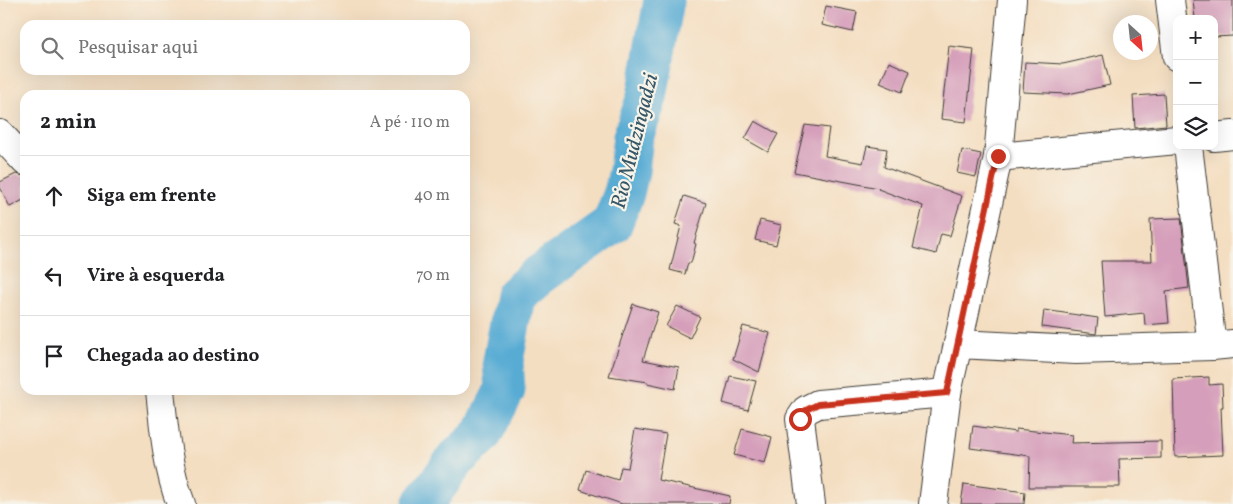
<!DOCTYPE html>
<html lang="pt">
<meta charset="utf-8">
<style>
body{margin:0;font-family:Vollkorn,serif;background:#f2f2f2;color:#202124}
.controls{position:absolute;right:15px;top:15px;display:grid;overflow:hidden;border-radius:10px;box-shadow:0 5px 20px #0002}
.controls button{width:45px;height:45px;display:grid;place-items:center;padding:0;border:0;border-bottom:1px solid #e0e0e0;background:#fff;color:#202124;font:25px sans-serif}
.compass{position:absolute;left:1113px;top:15px;width:45px;height:45px;border-radius:50%;background:#fff;box-shadow:0 5px 20px #0002;rotate:153deg}
.stop{position:absolute;width:15px;height:15px;margin:-11px;border:4px solid #c8321e;border-radius:50%;background:#fff}
.stop.end{background:#c8321e;border-color:#fff;box-shadow:0 1px 5px #0008}
.list{margin:0;padding:0;list-style:none}
h2{display:flex;justify-content:space-between;align-items:center;height:65px;margin:0;padding:0 20px;font-size:21px}
h2 small{font-size:16px;font-weight:400;color:#757577}
.list li{display:grid;grid-template-columns:32px 1fr auto;gap:15px;align-items:center;box-sizing:border-box;height:80px;padding:0 20px;border-top:1px solid #e0e0e0}
.list b{display:block;font-size:19px;white-space:nowrap}
.list em{font-size:16px;font-style:normal;color:#757577}
.icon{flex:none;width:28px;height:28px;fill:none;stroke:currentColor;stroke-width:2;stroke-linecap:round;stroke-linejoin:round}
.map{position:relative;flex:none;width:1233px;height:504px;overflow:hidden}
.search{position:absolute;background:#fff;box-shadow:0 5px 20px #0002;left:20px;top:20px;width:450px;height:55px;display:flex;align-items:center;gap:12px;box-sizing:border-box;padding:0 18px;border-radius:15px;color:#757577;font-size:19px}
.panel{position:absolute;background:#fff;box-shadow:0 5px 20px #0002;left:20px;top:90px;width:450px;height:305px;border-radius:15px}
.map>svg:first-child{display:block}
</style>
<div class="map">
<svg width="1233" height="504" viewBox="0 0 1233 504">
<rect width="100%" height="100%" fill="#f7f3e8"/>
<filter id="ink" filterUnits="userSpaceOnUse"><feTurbulence type="fractalNoise" baseFrequency=".02" numOctaves="2"/><feDisplacementMap in="SourceGraphic" scale="10" xChannelSelector="R" yChannelSelector="G"/><feConvolveMatrix kernelMatrix="1 2 1 2 8 2 1 2 1" color-interpolation-filters="sRGB"/></filter>
<filter id="wash" filterUnits="userSpaceOnUse"><feTurbulence type="fractalNoise" baseFrequency=".0096" numOctaves="4" result="noise"/><feDisplacementMap in="SourceGraphic" scale="20" xChannelSelector="R" yChannelSelector="G"/><feGaussianBlur stdDeviation="1.12" result="paint"/><feColorMatrix in="noise" values="0 0 0 0 0 0 0 0 0 0 0 0 0 0 0 0 0 1.4 0 .05"/><feComposite in="paint" operator="in"/></filter>
<g filter="url(#wash)">
<rect width="100%" height="100%" fill="#f4dec1"/>
<g fill="none" stroke-linecap="round" stroke-linejoin="round">
<path stroke="#58acd4" stroke-width="41" d="M423,504L457,458L481,436L505,390L503,361L515,296L538,276L612,224L624,193L629,171L633,137L647,97L664,0"/>
</g>
<g id="blocks">
<g fill="#d59eba">
<path d="M1193,0H1233V36L1214,37V19H1195Z"/>
<path d="M826,6L857,12L853,32L822,25Z"/>
<path d="M949,46L974,49L966,122L941,119Z"/>
<path d="M1103,55L1110,85L1068,94L1023,92L1025,62L1063,64Z"/>
<path d="M889,62L910,71L902,92L880,83Z"/>
<path d="M1164,94L1166,125L1135,128L1133,96Z"/>
<path d="M755,121L778,134L768,152L745,139Z"/>
<path d="M805,125L829,128L825,156L863,163L867,146L887,149L884,167L962,196L950,236L941,234L936,254L913,248L923,206L878,189L879,188L794,172Z"/>
<path d="M962,150L981,154L976,177L957,173Z"/>
<path d="M16,174L25,176V199L10,207L0,187V182Z"/>
<path d="M684,196L706,203L694,243L696,244L691,263H688L685,274L670,270L681,226L675,224Z"/>
<path d="M1181,218L1189,288L1166,291L1169,323L1145,325L1144,313L1105,317L1101,261H1152L1150,219Z"/>
<path d="M760,220L781,225L776,245L755,240Z"/>
<path d="M633,304L658,312L643,360L679,367L675,389L647,383L648,382L609,376Z"/>
<path d="M677,306L700,317L690,338L666,326Z"/>
<path d="M1044,310L1098,318L1096,334L1042,327Z"/>
<path d="M743,326L770,333L759,372L733,359Z"/>
<path d="M730,376L756,381L748,410L723,403Z"/>
<path d="M1209,377V385L1222,384L1223,407H1221L1223,455L1175,457L1173,379Z"/>
<path d="M973,426L1016,432V429L1072,435L1071,443L1161,441V458L1119,459L1120,487H1029L1030,456L970,448Z"/>
<path d="M635,429L666,434L658,480L730,496L729,504H622L580,490L586,470L618,480L621,467L628,468Z"/>
<path d="M742,429L772,437L765,463L734,455Z"/>
<path d="M964,484L1025,492L1024,504H961Z"/>
</g>
</g>
</g>
<g filter="url(#ink)">
<use href="#blocks" fill-opacity="0" stroke="#3c3935" stroke-width="1"/>
<g fill="none" stroke-linecap="round" stroke-linejoin="round">
<defs>
<g id="minor">
<path d="M1170,0L1177,57"/>
<path d="M0,134L25,161"/>
<path d="M1214,137L1233,135"/>
<path d="M1188,146L1212,346"/>
<path d="M998,157L1177,140"/>
<path d="M958,344L998,157L1012,0"/>
<path d="M160,390C164,429 167,467 181,504"/>
<path d="M811,504L800,419L806,410L818,404L947,393L958,344L1076,350L1212,346L1233,344"/>
<path d="M933,504L947,393"/>
</g>
</defs>
<use href="#minor" stroke="#3c3935" stroke-width="30"/>
<use href="#minor" stroke="#fff" stroke-width="28"/>
</g>
</g>
<g fill="none" stroke-linecap="round" stroke-linejoin="round" filter="url(#ink)">
<path stroke="#c8321e" stroke-width="6" d="M800,419L806,410L818,404L947,393L998,156"/>
</g>
<g text-anchor="middle" stroke-width="4.5" stroke-linejoin="round" paint-order="stroke">
<g font-size="21" font-style="italic" fill="#345666" stroke="#f7f3e8">
<text transform="translate(634 141) rotate(-76)" y="7">Rio Mudzingadzi</text>
</g>
</g>
</svg>
<div class="controls">
<button>+</button>
<button>−</button>
<button><svg class="icon" aria-label="layers" viewBox="0 0 24 24"><path d="M12 4l9 5-9 5-9-5zM3 14l9 5 9-5"/></svg></button>
</div>
<svg class="compass" viewBox="-18 -18 36 36"><path d="M0-13l5 13h-10z" fill="#e53935"/><path d="M0 13l5-13h-10z" fill="#757577"/></svg>
<div class="stop" style="left:800px;top:419px"></div>
<div class="stop end" style="left:998px;top:156px"></div>
<div class="search"><svg class="icon" aria-label="search" viewBox="0 0 24 24"><circle cx="10" cy="10" r="6"/><path d="M15 15l6 6"/></svg>Pesquisar aqui</div>
<section class="panel">
<h2>2 min<small>A pé · 110 m</small></h2>
<ul class="list">
<li><svg class="icon" aria-label="ahead" viewBox="0 0 24 24"><path d="M12 20V5M6 11l6-6 6 6"/></svg><div><b>Siga em frente</b></div><em>40 m</em></li>
<li><svg class="icon" aria-label="left" viewBox="0 0 24 24"><path d="M17 20v-9H6M10 6l-5 5 5 5"/></svg><div><b>Vire à esquerda</b></div><em>70 m</em></li>
<li><svg class="icon" aria-label="arrive" viewBox="0 0 24 24"><path d="M6 21V4h12l-3 4 3 4H6"/></svg><div><b>Chegada ao destino</b></div></li>
</ul>
</section>
</div>
